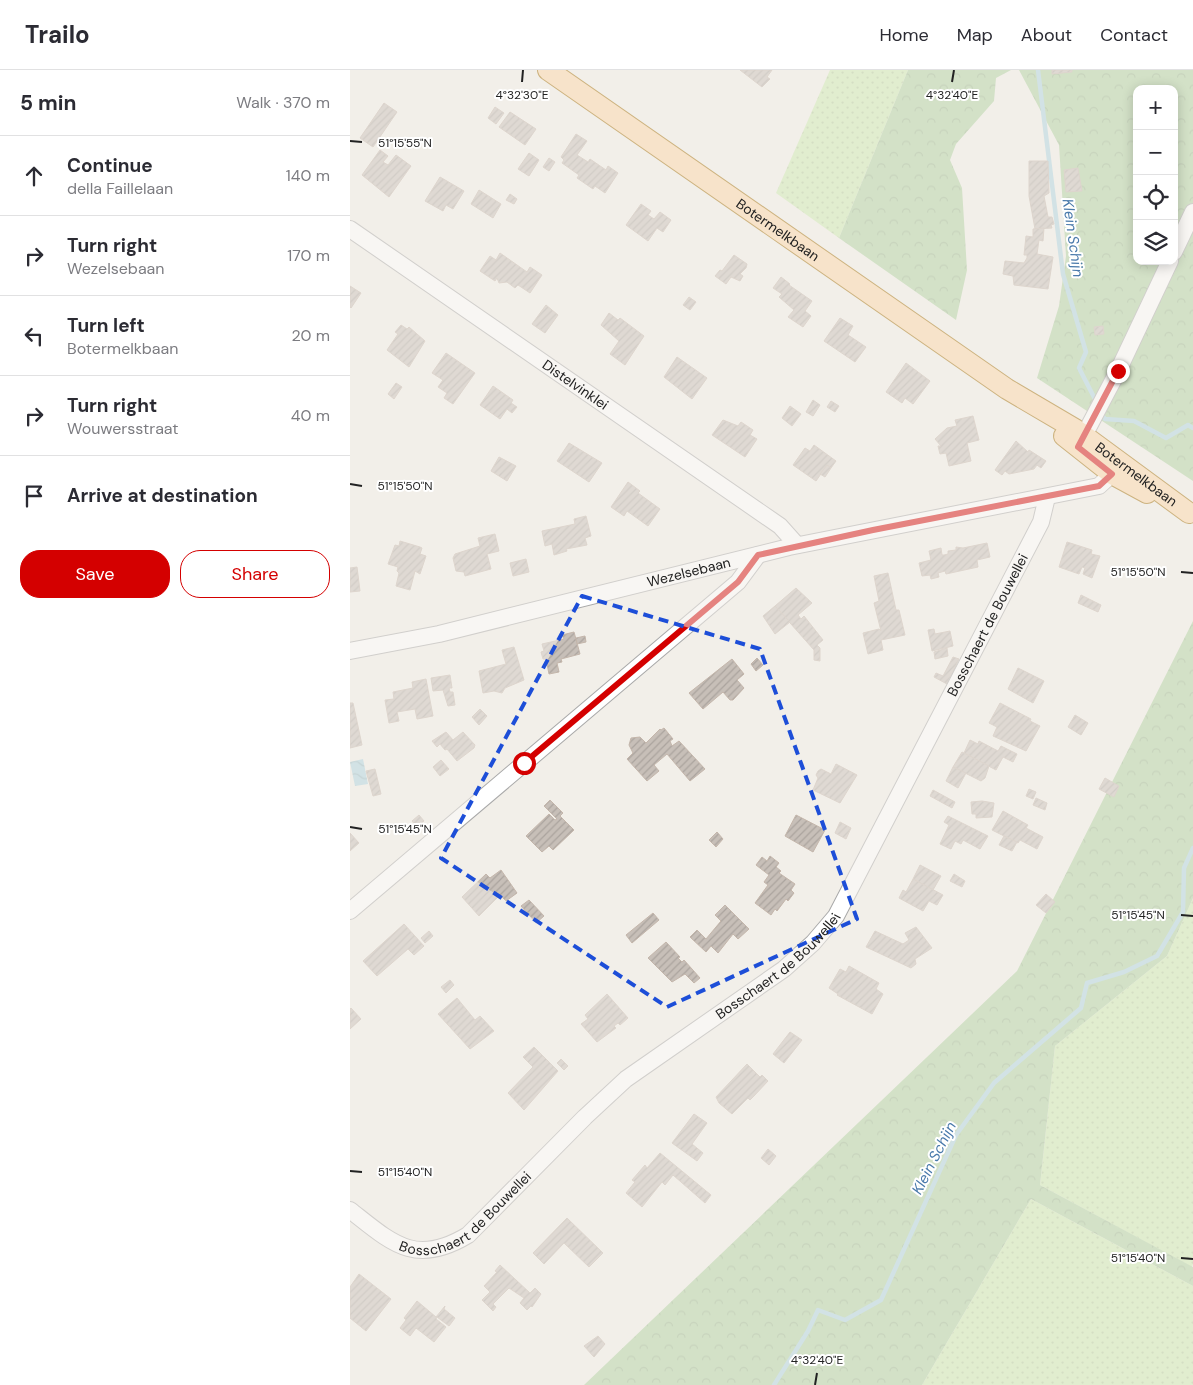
<!DOCTYPE html>
<meta charset="utf-8">
<style>
body{margin:0;font-family:"DM Sans",sans-serif;background:#f7f7f7;color:#2b2b33}
.controls{position:absolute;right:15px;top:15px;display:grid;overflow:hidden;border-radius:10px;box-shadow:0 2px 12px #0003}
.controls button{width:45px;height:45px;display:grid;place-items:center;padding:0;border:0;border-bottom:1px solid #e1e1e2;background:#fff;color:#2b2b33;font:25px sans-serif}
.stop{position:absolute;width:15px;height:15px;margin:-11px;border:4px solid #d40000;border-radius:50%;background:#fff}
.stop.end{background:#d40000;border-color:#fff;box-shadow:0 1px 5px #0008}
.list{margin:0;padding:0;list-style:none}
h2{display:flex;justify-content:space-between;align-items:center;height:65px;margin:0;padding:0 20px;font-size:21px}
h2 small{font-size:16px;font-weight:400;color:#7c7c81}
.list li{display:grid;grid-template-columns:32px 1fr auto;gap:15px;align-items:center;box-sizing:border-box;height:80px;padding:0 20px;border-top:1px solid #e1e1e2}
.list b{display:block;font-size:19px;white-space:nowrap}
.list p{margin:0;font-size:16px;white-space:nowrap;color:#7c7c81}
.list em{font-size:16px;font-style:normal;color:#7c7c81}
.actions{display:flex;gap:10px;padding:15px 20px}
.actions a{flex:1;padding:11px 0;border:1px solid #d40000;border-radius:20px;text-align:center;font-size:18px;color:#d40000}
.actions .main{background:#d40000;color:#fff}
.icon{flex:none;width:28px;height:28px;fill:none;stroke:currentColor;stroke-width:2;stroke-linecap:round;stroke-linejoin:round}
.map{position:relative;flex:none;width:843px;height:1315px;overflow:hidden}
header{display:flex;align-items:center;gap:30px;box-sizing:border-box;height:70px;padding:0 25px;background:#fff;border-bottom:1px solid #e1e1e2}
header strong{font-size:24px}
nav{display:flex;gap:28px;margin-inline-start:auto;font-size:18px}
main{display:flex}
aside{flex:1;background:#fff}
.map>svg:first-child{display:block}
</style>
<header>
<strong>Trailo</strong>
<nav><a>Home</a><a>Map</a><a>About</a><a>Contact</a></nav>
</header>
<main>
<aside>
<h2>5 min<small>Walk · 370 m</small></h2>
<ul class="list">
<li><svg class="icon" aria-label="ahead" viewBox="0 0 24 24"><path d="M12 20V5M6 11l6-6 6 6"/></svg><div><b>Continue</b><p>della Faillelaan</p></div><em>140 m</em></li>
<li><svg class="icon" aria-label="right" viewBox="0 0 24 24"><path d="M7 20v-9h11M14 6l5 5-5 5"/></svg><div><b>Turn right</b><p>Wezelsebaan</p></div><em>170 m</em></li>
<li><svg class="icon" aria-label="left" viewBox="0 0 24 24"><path d="M17 20v-9H6M10 6l-5 5 5 5"/></svg><div><b>Turn left</b><p>Botermelkbaan</p></div><em>20 m</em></li>
<li><svg class="icon" aria-label="right" viewBox="0 0 24 24"><path d="M7 20v-9h11M14 6l5 5-5 5"/></svg><div><b>Turn right</b><p>Wouwersstraat</p></div><em>40 m</em></li>
<li><svg class="icon" aria-label="arrive" viewBox="0 0 24 24"><path d="M6 21V4h12l-3 4 3 4H6"/></svg><div><b>Arrive at destination</b></div></li>
</ul>
<div class="actions"><a class="main">Save</a><a>Share</a></div>
</aside>
<div class="map">
<svg width="843" height="1315" viewBox="0 0 843 1315">
<defs>
<pattern id="grass-dots" width="8" height="8" patternUnits="userSpaceOnUse" patternTransform="scale(1.25)"><rect width="8" height="8" fill="#cdebb0"/><path d="M2 2h.1M6 6h.1" fill="none" stroke="#b0c997" stroke-width="1.8" stroke-linecap="round"/></pattern>
<pattern id="forest-crowns" width="20" height="18" patternUnits="userSpaceOnUse" patternTransform="scale(1.25)"><rect width="20" height="18" fill="#add19e"/><path d="M2 6a3 3 0 1 1 6 0M12 15a3 3 0 1 1 6 0" fill="none" stroke="#95b388"/></pattern>
<pattern id="water-waves" width="16" height="10" patternUnits="userSpaceOnUse" patternTransform="scale(1.25)"><rect width="16" height="10" fill="#aad3df"/><path d="M0 5q4-4 8 0t8 0" fill="none" stroke="#92b5bf"/></pattern>
<pattern id="building-hatch" width="6" height="6" patternUnits="userSpaceOnUse" patternTransform="scale(1.25)"><rect width="6" height="6" fill="#c7bfb8"/><path d="M-1 1l2-2M0 6l6-6M5 7l2-2" fill="none" stroke="#aba49e"/></pattern>
</defs>
<rect width="100%" height="100%" fill="#f2efe9"/>
<g fill="url(#grass-dots)">
<path d="M480,0H558L489,168L426,123Z"/>
<path d="M843,828V1194L842,1197L690,1115L705,976L817,886Z"/>
<path d="M681,1129L843,1216V1315H572Z"/>
</g>
<g fill="url(#forest-crowns)" fill-rule="evenodd">
<path d="M558,0H661L646,8L644,31L606,74L600,90L612,118L617,200L606,250L489,168Z"/>
<path d="M669,0H843V411L687,308L709,236L716,186L709,75ZM787,19H824V191H787Z"/>
<path d="M843,551V828L817,886L705,976L690,1115L843,1197V1216L681,1129L572,1315H234L667,901Z"/>
</g>
<path fill="url(#water-waves)" d="M13,689L18,714L5,716L0,692Z"/>
<g fill="none" stroke-linecap="round" stroke-linejoin="round">
<g stroke="#aad3df" stroke-width="4.5">
<path d="M688,0L713,204L736,282L729,298L747,333"/>
<path d="M752,345L755,349L784,351L816,368L838,355L843,358"/>
<path d="M424,1315L458,1261L468,1240L495,1250L531,1230L606,1065L644,1013L731,938L737,913L774,902L807,886L833,842L834,798L843,778"/>
</g>
</g>
<g fill="url(#building-hatch)" stroke="#c4b6ab">
<path d="M390,0H422L417,7L420,9L412,17Z"/>
<path d="M702,0H722V2L702,4Z"/>
<path d="M34,33L47,42L23,77L10,68Z"/>
<path d="M145,37L154,43L146,54L138,48Z"/>
<path d="M160,42L186,59L175,75L149,57Z"/>
<path d="M226,64L237,71L227,85L238,92L240,89L256,100L258,96L268,103L255,123L245,116L243,119L227,108L229,105L212,93L214,90L211,87Z"/>
<path d="M30,80L38,86L33,92L38,95L46,85L61,96L39,127L12,105Z"/>
<path d="M179,83L189,90L179,106L168,99Z"/>
<path d="M199,88L205,92L199,101L193,97Z"/>
<path d="M679,91H698L699,123L694,126L698,147H702L704,154L701,155L702,158L685,159L679,126Z"/>
<path d="M728,98L732,121L716,122L714,100Z"/>
<path d="M90,107L114,121L103,139L96,135L93,141L75,131Z"/>
<path d="M129,120L151,134L143,148L121,134Z"/>
<path d="M160,124L167,129L164,134L156,130Z"/>
<path d="M291,134L301,141L298,145L304,149L310,142L321,150L313,162L307,158L298,171L276,155Z"/>
<path d="M694,158L693,171L689,170L687,184L703,187L698,219L664,215L663,206L653,204L655,191L674,193L677,188V185H674L676,166L683,167V159Z"/>
<path d="M150,183L177,202L180,197L192,205L180,223L168,215L165,218L157,212L149,213L147,208L145,211L130,201L140,186L146,190Z"/>
<path d="M384,185L397,194L396,198L390,204L393,206L390,211L381,207L376,214L365,206L370,200L372,201Z"/>
<path d="M431,207L440,214L439,215L462,231L455,241L461,246L453,257L438,247L444,240L429,227L432,224L423,218Z"/>
<path d="M0,216L11,223L1,238L0,237Z"/>
<path d="M339,227L346,232L340,240L333,235Z"/>
<path d="M196,235L208,245L195,263L182,254Z"/>
<path d="M259,243L268,250L270,248L294,266L275,295L260,284L269,271L251,255Z"/>
<path d="M490,248L503,256L498,265L516,277L505,292L474,271Z"/>
<path d="M51,255L57,259L59,257L75,271L59,297L37,280L48,264L45,262Z"/>
<path d="M753,256L754,264L745,265L744,257Z"/>
<path d="M96,283L125,303L103,334L94,328L97,323L88,317L93,310L82,303Z"/>
<path d="M327,287L357,308L342,329L314,307Z"/>
<path d="M556,293L580,311L563,334L555,328L552,333L536,322Z"/>
<path d="M46,313L52,317L44,329L38,324Z"/>
<path d="M143,316L163,330L161,333L167,337L162,343L157,339L150,349L130,335Z"/>
<path d="M463,330L470,335L463,346L456,342Z"/>
<path d="M481,331L489,336L485,342L477,337Z"/>
<path d="M440,336L451,344L442,356L432,348Z"/>
<path d="M623,346L629,370L617,373L621,391L599,396L596,383L590,384L588,376H591L585,369L597,358L607,356L605,350Z"/>
<path d="M373,350L388,356L391,352L403,360L400,365L407,369L395,387L362,365Z"/>
<path d="M666,371L678,382L679,380L696,391L691,398L687,395L684,399L659,404L655,401L652,405L645,400Z"/>
<path d="M219,373L252,393L239,412L207,391Z"/>
<path d="M464,375L486,391L481,398L477,395L466,411L443,395L455,378L460,381Z"/>
<path d="M149,387L166,396L157,411L141,401Z"/>
<path d="M477,395L481,398L475,407L470,404Z"/>
<path d="M278,412L290,421L288,423L310,439L298,456L277,441L274,446L261,437Z"/>
<path d="M236,446L241,466L235,468L237,475L216,479L217,481L204,485L202,474L195,476L192,461L225,454L224,449Z"/>
<path d="M145,464L149,481L137,484L141,499L115,506L114,502L106,501L103,488L105,484L130,476L128,468Z"/>
<path d="M50,471L70,477L72,478L70,484L76,486L70,504L65,501L60,520L46,516L49,503L47,501L48,497L38,494L45,475L49,476Z"/>
<path d="M717,472L742,480L741,484L750,486L742,508L733,504L735,498L732,497L729,504L709,497Z"/>
<path d="M637,473L640,487L627,490L628,497L596,504L595,501L588,503L589,507L581,509L580,505L572,506L569,493L581,490L579,481L591,478L592,485H594L598,484V481L606,480V477L613,478Z"/>
<path d="M176,489L179,502L163,506L160,493Z"/>
<path d="M7,497L10,521L0,522V498Z"/>
<path d="M538,503L546,540H549L555,565L531,570L533,580L518,584L513,563L529,559L531,561L524,533L529,531L524,506Z"/>
<path d="M446,518L462,533L448,545L451,549L454,546L473,570L467,575L470,578V591L464,590V580L425,536Z"/>
<path d="M731,525L751,535L748,542L728,533Z"/>
<path d="M425,536L440,552L425,564L413,546Z"/>
<path d="M584,559L585,564L600,561L603,576L582,581L578,560Z"/>
<path d="M224,562L230,584L211,589L212,592L207,593L209,602L199,604L196,589H193L191,582L194,581L192,574L214,569L212,565Z"/>
<path d="M235,566L236,572L227,574L226,568Z"/>
<path d="M164,577L174,610L155,618L152,623L144,621L133,623L129,601L156,594L152,580Z"/>
<path d="M597,578L598,586L585,589L584,582Z"/>
<path d="M603,587L609,589L597,614L584,607L586,603L593,606Z"/>
<path d="M407,588L413,595L406,601L401,594Z"/>
<path d="M382,589L394,604L387,610L394,618L383,630H380L373,622L353,639L339,623Z"/>
<path d="M668,598L694,611L683,633L658,619Z"/>
<path d="M100,605L102,618H99L100,622H103L105,635L98,636L93,620L83,621L81,608Z"/>
<path d="M76,609L83,646L67,649L65,639L47,642L49,651L39,653L35,630L44,629L43,622L63,618L62,612Z"/>
<path d="M0,633H3L12,675L0,678Z"/>
<path d="M650,633L681,649L680,651L690,656L676,681L643,666L647,657L639,653Z"/>
<path d="M130,639L137,646L129,655L122,647Z"/>
<path d="M725,645L738,653L731,665L718,657Z"/>
<path d="M314,658L323,669L320,671L322,676L329,671L355,699L340,711L317,684L304,695L309,701L297,711L277,689L283,683L279,675L281,668L290,667L296,673L310,659L311,660Z"/>
<path d="M96,662L103,670L113,662L125,675L124,678L107,691L97,679L95,680L90,674L87,677L82,671Z"/>
<path d="M620,670L628,674L629,671L648,681L651,676L667,684L663,692L653,687L646,700L614,683Z"/>
<path d="M612,682L639,696L635,708L631,711L603,697Z"/>
<path d="M91,690L99,699L90,706L83,697Z"/>
<path d="M486,694L507,705L490,733L463,720L468,708L466,705L468,701L471,699L481,704Z"/>
<path d="M603,697L616,703L608,718L596,711Z"/>
<path d="M25,699L31,724L23,726L16,701Z"/>
<path d="M755,708L769,716L764,727L749,719Z"/>
<path d="M679,719L686,722L683,729L676,726Z"/>
<path d="M583,720L605,732L602,738L580,726Z"/>
<path d="M686,728L697,733L695,740L683,735Z"/>
<path d="M200,730L213,743L210,746L224,760L203,780L199,776L192,782L176,766L199,744L205,750L207,749L194,736Z"/>
<path d="M632,731L644,733L642,747L626,748V744H622L621,732Z"/>
<path d="M653,741L678,755L676,758L693,767L687,779L670,770L668,773L642,760Z"/>
<path d="M69,745L74,751L67,757L62,751Z"/>
<path d="M446,745L475,760L463,782L435,766Z"/>
<path d="M598,746L638,766L630,779L613,770L611,774L605,771L601,779L590,774L599,755L594,752Z"/>
<path d="M490,752L501,758L496,769L485,763Z"/>
<path d="M367,762L373,769L366,777L359,770Z"/>
<path d="M0,763L9,773L0,781Z"/>
<path d="M654,766L667,772L662,781L649,775Z"/>
<path d="M420,786L429,793L426,797L431,801L429,803L445,814L441,820L444,823L438,831L436,829L427,841L425,839L421,845L405,833L418,815L414,812L419,805L406,795L412,787L417,791Z"/>
<path d="M570,795L591,806L583,820L563,809Z"/>
<path d="M151,800L167,823L156,831L150,825L129,846L112,827L136,804L140,808Z"/>
<path d="M604,804L615,811L612,817L600,811Z"/>
<path d="M563,809L593,825L587,835L579,831L573,841L549,828L553,820L556,822Z"/>
<path d="M696,824L705,832L696,843L686,835Z"/>
<path d="M179,830L194,846L186,853L171,836Z"/>
<path d="M375,835L399,859L388,869L383,864L368,883L361,876L356,882L340,867L347,860L356,869L371,851L365,845Z"/>
<path d="M303,843L309,850L282,873L276,865Z"/>
<path d="M54,854L74,876L64,885L58,879L27,906L13,891Z"/>
<path d="M566,857L582,878L565,889L566,894L561,898L516,877L525,861L553,874L559,870L555,863Z"/>
<path d="M79,861L83,866L75,873L71,868Z"/>
<path d="M316,872L330,887L328,888L332,892L334,890L350,908L344,913L335,904L322,912L298,888Z"/>
<path d="M499,896L529,913L526,919L533,924L522,944L487,925L488,924L479,918L490,899L496,902Z"/>
<path d="M100,910L104,915L96,923L91,917Z"/>
<path d="M257,924L278,948L270,955L268,953L264,956L266,958L247,972L231,954L238,949L235,945Z"/>
<path d="M107,928L125,950L130,946L144,961L120,979L88,944Z"/>
<path d="M1,938L11,949L0,959V939Z"/>
<path d="M440,962L452,970L434,993L423,984Z"/>
<path d="M184,977L208,1001L174,1040L158,1023L183,997L173,987Z"/>
<path d="M211,989L218,996L214,1000L207,993Z"/>
<path d="M397,994L410,1007L412,1005L418,1011L404,1026L400,1030L398,1028L382,1044L369,1033L366,1027Z"/>
<path d="M344,1044L357,1053L342,1074L353,1083L347,1091L322,1073Z"/>
<path d="M418,1079L426,1086L419,1095L411,1088Z"/>
<path d="M310,1083L361,1125L355,1133L323,1105L315,1115L312,1112L292,1137L276,1123L285,1112L282,1110L295,1095L297,1098Z"/>
<path d="M217,1148L253,1183L239,1197L214,1173L194,1194L183,1183Z"/>
<path d="M150,1195L180,1223L185,1218L191,1224L182,1237L181,1236L177,1240L170,1233L174,1228L159,1218L143,1234L146,1237L143,1241L132,1230L140,1222L134,1216L147,1202L145,1201Z"/>
<path d="M9,1204L41,1229L16,1261L0,1248V1217Z"/>
<path d="M67,1231L86,1247L95,1236L94,1239L105,1248L99,1256L87,1247L86,1249L96,1257L84,1272L66,1258L60,1266L50,1258L56,1250L54,1248Z"/>
<path d="M248,1266L255,1274L244,1287L234,1276Z"/>
</g>
<g fill="none" stroke-linecap="round" stroke-linejoin="round">
<defs>
<g id="minor">
<path id="s1" d="M0,159L430,456L447,475"/>
<path d="M824,182L843,142"/>
<path d="M729,375L768,301L820,191"/>
<path id="s2" d="M0,581L89,564L439,477L749,416L762,404"/>
<path d="M0,841L388,512L408,485"/>
<path id="s3" d="M0,1140C42,1173 65,1197 118,1165L235,1047L276,1009L434,899L463,873L486,846L691,452L697,427"/>
</g>
<g id="major">
<path id="s4" d="M198,0L657,319L725,359L839,443"/>
<path d="M714,366L762,404L797,423"/>
</g>
</defs>
<use href="#minor" stroke="#a9a9a9" stroke-width="18"/>
<use href="#major" stroke="#a06b00" stroke-width="22"/>
<use href="#minor" stroke="#fff" stroke-width="16"/>
<use href="#major" stroke="#fcd6a4" stroke-width="20"/>
</g>
<g fill="none" stroke-linecap="round" stroke-linejoin="round">
<path stroke="#d40000" stroke-width="6" d="M174,693L388,512L408,485L523,460L749,416L762,404L728,377L768,301"/>
</g>
<path d="M0 0H843V1315H0ZM232,526L410,579L507,849L317,937L91,788Z" fill="#f2efe9" fill-opacity=".55" fill-rule="evenodd"/>
<path fill="none" stroke="#1d4ed8" stroke-width="4" stroke-dasharray="10 6" stroke-linejoin="round" d="M232,526L410,579L507,849L317,937L91,788Z"/>
<path fill="none" stroke="#222" stroke-width="2" d="M172,12L173,0M602,12L604,0M0,71L12,72M0,414L12,416M831,502L843,503M0,757L12,759M831,845L843,846M0,1101L12,1102M831,1188L843,1189M465,1315L467,1303"/>
<g text-anchor="middle" stroke-width="4" stroke-linejoin="round" paint-order="stroke">
<g font-size="14" fill="#222" stroke="#fff">
<text dy="5" stroke="none"><textPath href="#s4" startOffset="280">Botermelkbaan</textPath></text>
<text dy="5" stroke="none"><textPath href="#s1" startOffset="274">Distelvinklei</textPath></text>
<text dy="5" stroke="none"><textPath href="#s4" startOffset="714">Botermelkbaan</textPath></text>
<text dy="5" stroke="none"><textPath href="#s2" startOffset="348">Wezelsebaan</textPath></text>
<text dy="5" stroke="none"><textPath href="#s3" startOffset="950">Bosschaert de Bouwellei</textPath></text>
<text dy="5" stroke="none"><textPath href="#s3" startOffset="545">Bosschaert de Bouwellei</textPath></text>
<text dy="5" stroke="none"><textPath href="#s3" startOffset="140">Bosschaert de Bouwellei</textPath></text>
</g>
<g font-size="15" font-style="italic" fill="#4a7aab" stroke="#fff">
<text transform="translate(723 168) rotate(82)" y="5">Klein Schijn</text>
<text transform="translate(584 1088) rotate(-63)" y="5">Klein Schijn</text>
</g>
</g>
<g font-size="12" text-anchor="middle" fill="#222" stroke="#fff" stroke-width="4" stroke-linejoin="round" paint-order="stroke">
<text x="172" y="29">4°32'30"E</text>
<text x="602" y="29">4°32'40"E</text>
<text x="55" y="77">51°15'55"N</text>
<text x="55" y="420">51°15'50"N</text>
<text x="788" y="506">51°15'50"N</text>
<text x="55" y="763">51°15'45"N</text>
<text x="788" y="849">51°15'45"N</text>
<text x="55" y="1106">51°15'40"N</text>
<text x="788" y="1192">51°15'40"N</text>
<text x="467" y="1294">4°32'40"E</text>
</g>
</svg>
<div class="controls">
<button>+</button>
<button>−</button>
<button><svg class="icon" aria-label="locate" viewBox="0 0 24 24"><circle cx="12" cy="12" r="6"/><path d="M12 2v4M12 18v4M2 12h4M18 12h4"/></svg></button>
<button><svg class="icon" aria-label="layers" viewBox="0 0 24 24"><path d="M12 4l9 5-9 5-9-5zM3 14l9 5 9-5"/></svg></button>
</div>
<div class="stop" style="left:174px;top:693px"></div>
<div class="stop end" style="left:768px;top:301px"></div>
</div>
</main>
